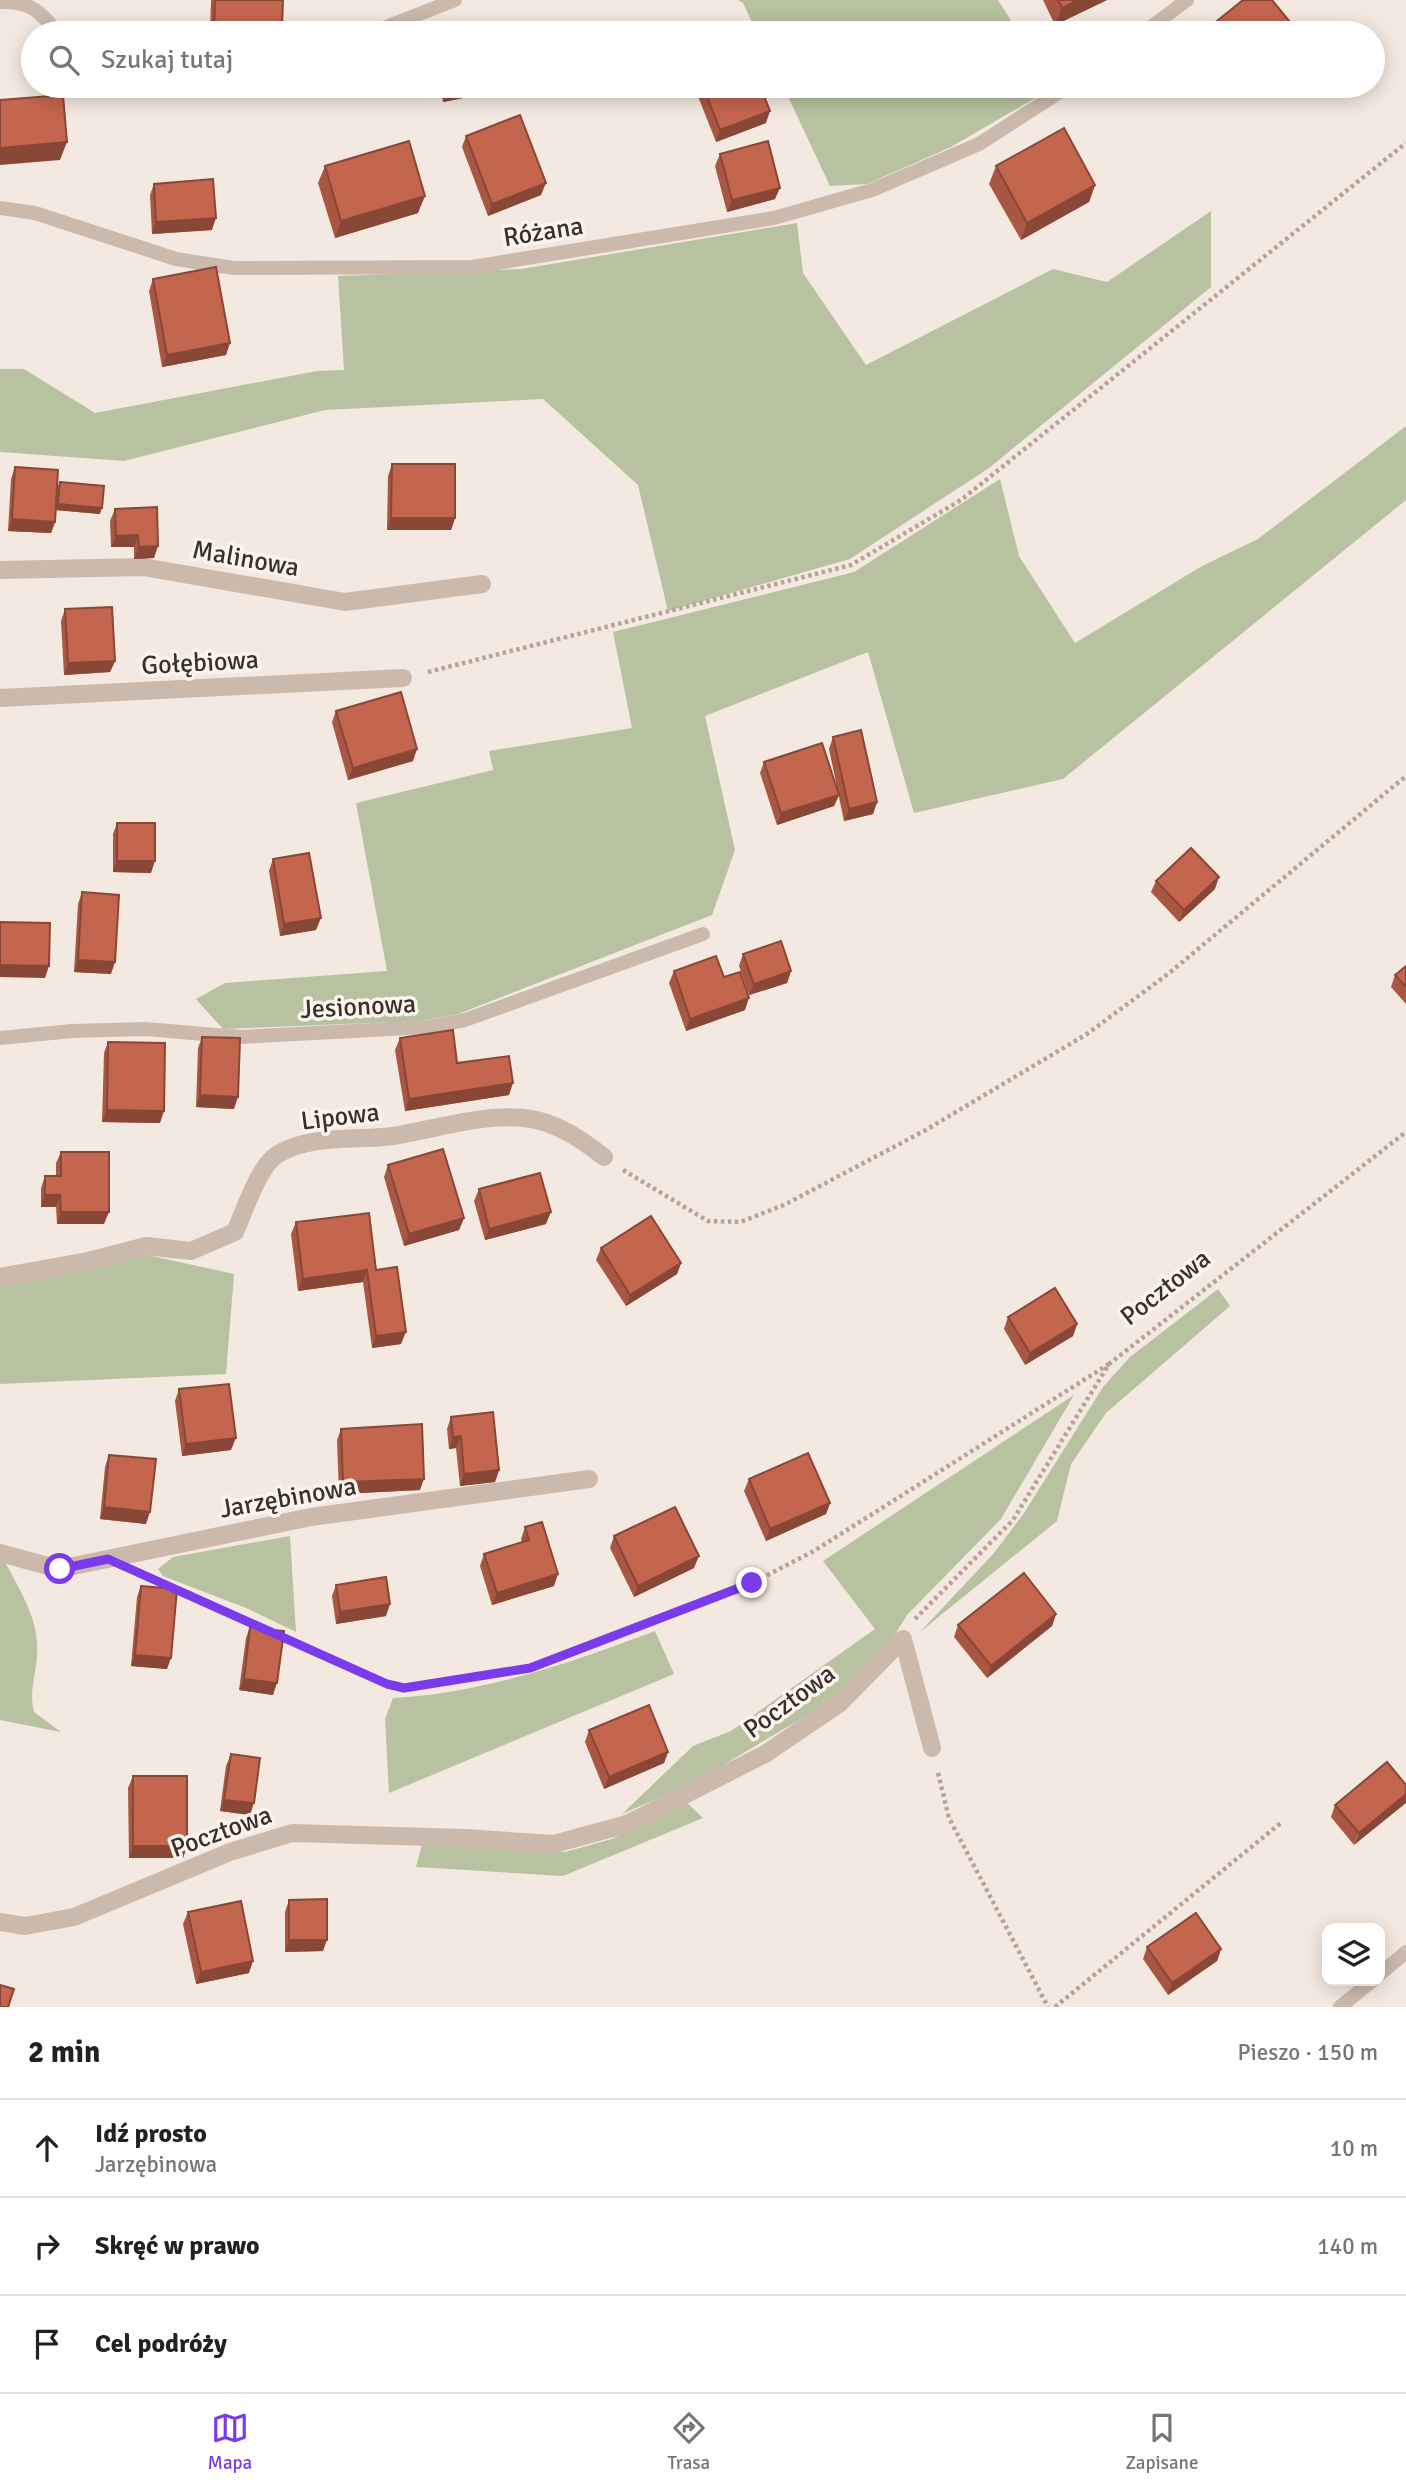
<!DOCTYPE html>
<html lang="pl">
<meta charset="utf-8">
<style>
body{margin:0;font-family:Signika,sans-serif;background:#f6f6f6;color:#222}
.controls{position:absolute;right:21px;bottom:21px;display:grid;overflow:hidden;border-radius:14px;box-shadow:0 4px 18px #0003}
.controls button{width:63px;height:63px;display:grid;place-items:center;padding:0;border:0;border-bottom:2px solid #e0e0e0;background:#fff;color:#222;font:35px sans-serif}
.stop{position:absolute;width:21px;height:21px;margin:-16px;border:5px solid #7c3aed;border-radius:50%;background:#fff}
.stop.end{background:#7c3aed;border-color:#fff;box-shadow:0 2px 7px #0008}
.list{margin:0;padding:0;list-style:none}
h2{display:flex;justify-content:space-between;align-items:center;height:91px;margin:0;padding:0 28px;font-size:30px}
h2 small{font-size:23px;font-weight:400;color:#767676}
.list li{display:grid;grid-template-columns:46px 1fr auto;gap:21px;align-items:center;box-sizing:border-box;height:98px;padding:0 28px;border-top:2px solid #e0e0e0}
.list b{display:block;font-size:26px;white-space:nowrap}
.list p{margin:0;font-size:23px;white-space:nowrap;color:#767676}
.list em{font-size:23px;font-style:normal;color:#767676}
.icon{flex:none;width:38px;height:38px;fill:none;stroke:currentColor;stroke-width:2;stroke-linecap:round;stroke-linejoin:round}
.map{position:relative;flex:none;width:1406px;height:2007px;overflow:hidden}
.search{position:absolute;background:#fff;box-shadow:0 4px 18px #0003;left:21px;right:21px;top:21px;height:77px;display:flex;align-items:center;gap:18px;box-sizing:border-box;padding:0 24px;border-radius:38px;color:#767676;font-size:26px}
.sheet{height:385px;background:#fff}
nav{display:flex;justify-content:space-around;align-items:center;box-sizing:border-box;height:98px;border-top:2px solid #e0e0e0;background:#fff;font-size:19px;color:#767676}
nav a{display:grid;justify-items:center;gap:4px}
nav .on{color:#7c3aed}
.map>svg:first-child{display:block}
</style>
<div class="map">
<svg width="1406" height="2007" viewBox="0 0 1406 2007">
<rect width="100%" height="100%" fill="#f3e9e0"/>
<g fill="#b8c2a0">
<path d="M738,0H998L1019,33H757L743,3Z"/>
<path d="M783,86H1053L1054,87L951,147L867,184L830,186Z"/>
<path d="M1211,211V287L989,468L850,559L668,611L638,485L543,399L325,410L124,461L0,452V369H24L95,413L317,371L344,370L338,276L521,269L797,223L803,273L866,365L1053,269L1107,282Z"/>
<path d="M1406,426V500L1063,779L914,813L868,652L705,716L735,850L712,915L458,1014L420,1021L223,1029L196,999L225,983L387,971L356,803L493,770L489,751L632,728L613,632L854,572L1000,479L1019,556L1075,643L1202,566L1258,539Z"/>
<path d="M143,1254L234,1274L226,1374L0,1384V1285Z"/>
<path d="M1218,1289L1230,1306L1106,1413L1071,1464L1057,1521L920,1632L994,1553L1024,1513L1103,1387L1130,1357Z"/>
<path d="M1074,1395L1001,1519L907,1615L891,1641L834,1699L695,1782L622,1814L693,1746L731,1731L875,1629L823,1561Z"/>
<path d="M290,1536L296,1632L246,1608L163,1576L158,1569L173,1557Z"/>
<path d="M0,1561L5,1562C22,1594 40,1621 37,1658C35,1678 29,1692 34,1712L61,1732L0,1720Z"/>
<path d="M655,1631L674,1674L389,1793L385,1719L393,1698C484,1693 570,1663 655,1631Z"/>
<path d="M686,1802L703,1818L563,1876L416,1867L422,1844L565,1852L612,1839Z"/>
</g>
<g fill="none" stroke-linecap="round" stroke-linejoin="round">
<g stroke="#b7a396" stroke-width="4.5" stroke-dasharray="3.5 3.5" stroke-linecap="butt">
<path d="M428,672L851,565L961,500L1406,143"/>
<path d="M623,1170L708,1221L740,1222L784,1205L924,1131L1087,1034L1168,974L1406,776"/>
<path d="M148,1576L271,1631"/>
<path d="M915,1619L1013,1520L1109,1364L1406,1132"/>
<path d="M279,1634L387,1683L404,1687L530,1668L752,1583L814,1551L1109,1364"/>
<path d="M938,1773L949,1818L1048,2007"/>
<path d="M1055,2007L1282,1822"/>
</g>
<g stroke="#cbb9ac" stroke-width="14">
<path d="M0,2C29,1 41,11 57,33"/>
<path d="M371,33L455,0"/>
<path d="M1143,33L1187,0"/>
<path d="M98,86H141"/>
<path d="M0,208L35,213L176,259L234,268L472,267L774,218L872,190L979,144L1069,86"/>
<path d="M0,1038L72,1031L145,1029L240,1037L428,1027L465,1020L703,934"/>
<path d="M1380,1974L1406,1952"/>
<path d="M1340,2007L1372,1981"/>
</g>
<g stroke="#cbb9ac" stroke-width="18">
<path d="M0,570L143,567L345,602L482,584"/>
<path d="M0,698L403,678"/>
<path d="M0,1277L88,1261L146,1246L191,1251L235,1232C244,1212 259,1165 278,1154C312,1134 356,1141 393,1136C435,1129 481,1114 524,1118C555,1121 581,1139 604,1157"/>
<path d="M0,1553L59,1569L311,1517L589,1479"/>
<path d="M0,1922L25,1926L74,1917L230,1852L292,1833L465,1838L554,1844L627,1824L765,1754L840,1703L903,1639L932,1748"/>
</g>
</g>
<g fill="#a95743">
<path d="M211,0H283L282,26L279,33H210Z"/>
<path d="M1043,0H1107L1055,25Z"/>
<path d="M440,86H510L509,89L443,102Z"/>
<path d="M694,86H760L766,123L716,142Z"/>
<path d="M1228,86H1249L1236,96Z"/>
<path d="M466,136L541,195L488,216L462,147Z"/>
<path d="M720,154L775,199L727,212L715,166Z"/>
<path d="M325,166L418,213L335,238L318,183Z"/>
<path d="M996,166L1095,185L1089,202L1021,240L989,184Z"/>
<path d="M154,184L212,230L152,234L150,195Z"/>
<path d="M153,279L226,355L162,367L149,291Z"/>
<path d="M392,464L455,518L451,530H387L388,476Z"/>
<path d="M15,467L57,488L60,482L100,514L56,510L55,522L51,533L8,531L11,479Z"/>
<path d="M157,507L154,558L134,559V547H111L110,521L115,509Z"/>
<path d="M65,609L115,661L110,672L64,675L61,621Z"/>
<path d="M336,711L413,761L348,780L332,722Z"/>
<path d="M833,737L877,802L873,814L844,821L829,749Z"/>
<path d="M764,762L839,795L834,806L777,825L760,773Z"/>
<path d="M117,823L151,873L113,872V834Z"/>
<path d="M273,859L316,930L280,936L269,871Z"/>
<path d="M1156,881L1215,889L1179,922L1151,892Z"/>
<path d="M82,892L111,974L74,972L78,904Z"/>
<path d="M743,954L791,971L787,983L749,995L739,966Z"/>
<path d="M1406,966V1004L1391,987L1395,975Z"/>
<path d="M674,971L724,977L745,1010L686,1031L669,983Z"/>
<path d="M202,1037L234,1109L196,1107L198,1048Z"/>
<path d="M400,1038L457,1063L509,1095L405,1111L395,1050Z"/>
<path d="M108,1042L160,1123L102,1122L104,1053Z"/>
<path d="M61,1152L104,1224H57L56,1207H41V1188L45,1176H56V1163Z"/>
<path d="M388,1165L464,1218L459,1230L404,1246L384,1177Z"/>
<path d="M479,1189L546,1224L485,1240L474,1201Z"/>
<path d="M296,1222L376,1270L401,1344L372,1348L363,1282L298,1291L291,1234Z"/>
<path d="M601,1248L681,1263L677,1274L626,1306L596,1260Z"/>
<path d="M1008,1317L1077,1324L1073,1336L1025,1365L1004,1329Z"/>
<path d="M179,1389L231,1450L182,1456L175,1401Z"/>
<path d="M451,1417L499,1470L495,1482L460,1486L456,1448L449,1449L447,1429Z"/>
<path d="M341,1429L420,1490L339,1494L337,1440Z"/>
<path d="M109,1455L146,1524L100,1519L105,1467Z"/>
<path d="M749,1479L830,1503L826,1514L766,1541L744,1491Z"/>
<path d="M525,1527L554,1586L492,1605L480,1566L484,1554L522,1542L521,1539Z"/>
<path d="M614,1536L694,1568L634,1597L610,1548Z"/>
<path d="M336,1585L386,1616L336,1624L332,1596Z"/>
<path d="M141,1586L167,1669L131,1666L137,1597Z"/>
<path d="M1056,1614L1052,1626L987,1678L954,1637L958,1625Z"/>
<path d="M250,1627L273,1695L239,1690L246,1638Z"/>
<path d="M589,1730L668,1752L664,1763L604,1789L585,1742Z"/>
<path d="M231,1754L250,1815L220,1811L226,1766Z"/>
<path d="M1387,1762L1354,1845L1331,1817L1335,1805Z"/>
<path d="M133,1776L187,1846L183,1858H129L128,1788Z"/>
<path d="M289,1900L323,1951L285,1952V1912Z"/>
<path d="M188,1912L249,1973L196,1984L183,1924Z"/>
<path d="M1147,1947L1221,1949L1217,1961L1168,1995L1143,1959Z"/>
</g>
<g fill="#894737">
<path d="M1078,0H1107L1055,25L1062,8Z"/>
<path d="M268,25L282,26L279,33H254Z"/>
<path d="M472,86H510L509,89L443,102L448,90Z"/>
<path d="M1240,86H1249L1236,96Z"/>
<path d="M770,111L766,123L716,142L720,130Z"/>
<path d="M67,142L60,160L0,165V148Z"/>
<path d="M546,183L541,195L488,216L492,204Z"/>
<path d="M1095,185L1089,202L1021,240L1027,223Z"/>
<path d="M780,188L775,199L727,212L732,200Z"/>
<path d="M425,196L418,213L335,238L341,221Z"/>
<path d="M216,218L212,230L152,234L156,222Z"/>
<path d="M230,343L226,355L162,367L167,355Z"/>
<path d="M58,504L102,508L100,514L55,510Z"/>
<path d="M391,518H455L451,530H387Z"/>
<path d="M12,519L55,522L51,533L8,531Z"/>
<path d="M138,535L134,547H111L116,536Z"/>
<path d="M158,546L154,558L134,559L139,547Z"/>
<path d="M115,661L110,672L64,675L68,663Z"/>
<path d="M417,749L413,761L348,780L353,768Z"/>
<path d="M839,795L834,806L777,825L781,813Z"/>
<path d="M877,802L873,814L844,821L849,809Z"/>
<path d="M117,861H155L151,873L113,872Z"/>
<path d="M1219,877L1215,889L1179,922L1184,910Z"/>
<path d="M321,918L316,930L280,936L284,924Z"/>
<path d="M78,960L115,962L111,974L74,972Z"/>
<path d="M0,965L49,966L45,978L0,977Z"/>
<path d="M791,971L787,983L749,995L754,984Z"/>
<path d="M749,998L745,1010L686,1031L690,1019Z"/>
<path d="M513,1083L509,1095L405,1111L409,1099Z"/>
<path d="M200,1095L238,1097L234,1109L196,1107Z"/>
<path d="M107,1110L164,1111L160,1123L102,1122Z"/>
<path d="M45,1195H60L56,1207H41Z"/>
<path d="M61,1212H109L104,1224H57Z"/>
<path d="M551,1212L546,1224L485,1240L489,1229Z"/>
<path d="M464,1218L459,1230L404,1246L409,1234Z"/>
<path d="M681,1263L677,1274L626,1306L630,1295Z"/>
<path d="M367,1270L363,1282L298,1291L303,1279Z"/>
<path d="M1077,1324L1073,1336L1025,1365L1030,1353Z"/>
<path d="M406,1332L401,1344L372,1348L376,1336Z"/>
<path d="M461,1436L456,1448L449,1449L453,1437Z"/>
<path d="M236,1438L231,1450L182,1456L186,1444Z"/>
<path d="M499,1470L495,1482L460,1486L464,1474Z"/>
<path d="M424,1479L420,1490L339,1494L343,1482Z"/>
<path d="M830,1503L826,1514L766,1541L770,1529Z"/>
<path d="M104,1507L150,1512L146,1524L100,1519Z"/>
<path d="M699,1556L694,1568L634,1597L638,1586Z"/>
<path d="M558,1574L554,1586L492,1605L497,1593Z"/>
<path d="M390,1604L386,1616L336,1624L340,1612Z"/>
<path d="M1056,1614L1052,1626L987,1678L991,1666Z"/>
<path d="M135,1655L171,1658L167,1669L131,1666Z"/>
<path d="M244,1679L277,1683L273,1695L239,1690Z"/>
<path d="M668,1752L664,1763L604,1789L609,1777Z"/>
<path d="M1406,1794V1803L1354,1845L1359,1833Z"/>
<path d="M224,1800L254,1803L250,1815L220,1811Z"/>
<path d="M133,1846H187L183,1858H129Z"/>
<path d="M289,1940H327L323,1951L285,1952Z"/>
<path d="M1221,1949L1217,1961L1168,1995L1172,1983Z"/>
<path d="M253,1961L249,1973L196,1984L201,1972Z"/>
</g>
<g fill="#c4654e" stroke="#894737" stroke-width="2">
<path d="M215,0H283L282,26L268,25L267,32L214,33Z"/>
<path d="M1058,0H1078L1062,8Z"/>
<path d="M1243,0H1272L1299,33H1202Z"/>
<path d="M447,86H472L448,90Z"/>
<path d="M703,86H760L770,111L720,130Z"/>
<path d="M63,95L67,142L0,148V100Z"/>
<path d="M520,115L546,183L492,204L466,136Z"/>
<path d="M1064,128L1095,185L1027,223L996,166Z"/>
<path d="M409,141L425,196L341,221L325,166Z"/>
<path d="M768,141L780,188L732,200L720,154Z"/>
<path d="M213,179L216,218L156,222L154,184Z"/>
<path d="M216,267L230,343L167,355L153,279Z"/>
<path d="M392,464H455V518H391Z"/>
<path d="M15,467L58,470L55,522L12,519Z"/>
<path d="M60,482L104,486L102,508L58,504Z"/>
<path d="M157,507L158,546L139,547L138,535L116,536L115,509Z"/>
<path d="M112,607L115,661L68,663L65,609Z"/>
<path d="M401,692L417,749L353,768L336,711Z"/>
<path d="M861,730L877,802L849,809L833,737Z"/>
<path d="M822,743L839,795L781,813L764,762Z"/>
<rect x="117" y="823" width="38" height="38"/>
<path d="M1191,848L1219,877L1184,910L1156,881Z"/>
<path d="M309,853L321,918L284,924L273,859Z"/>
<path d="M82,892L119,895L115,962L78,960Z"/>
<path d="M0,922L50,923L49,966L0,965Z"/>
<path d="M781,941L791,971L754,984L743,954Z"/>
<path d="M716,956L724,977L740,972L749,998L690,1019L674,971Z"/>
<path d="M1406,966V987L1395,975Z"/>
<path d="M453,1030L457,1063L509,1056L513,1083L409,1099L400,1038Z"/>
<path d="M202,1037L240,1038L238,1097L200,1095Z"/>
<path d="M108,1042L165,1043L164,1111L107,1110Z"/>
<path d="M443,1149L464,1218L409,1234L388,1165Z"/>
<path d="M61,1152H109V1212H61L60,1195H45V1176H61Z"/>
<path d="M540,1173L551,1212L489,1229L479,1189Z"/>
<path d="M369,1213L376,1270L397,1267L406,1332L376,1336L367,1270L303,1279L296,1222Z"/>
<path d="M651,1216L681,1263L630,1295L601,1248Z"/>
<path d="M1055,1288L1077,1324L1030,1353L1008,1317Z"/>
<path d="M229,1384L236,1438L186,1444L179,1389Z"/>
<path d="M493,1412L499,1470L464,1474L461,1436L453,1437L451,1417Z"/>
<path d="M422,1424L424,1479L343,1482L341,1429Z"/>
<path d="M808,1453L830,1503L770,1529L749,1479Z"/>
<path d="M109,1455L156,1459L150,1512L104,1507Z"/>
<path d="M675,1507L699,1556L638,1586L614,1536Z"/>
<path d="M542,1522L558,1574L497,1593L484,1554L529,1540L525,1527Z"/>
<path d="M1024,1573L1056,1614L991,1666L958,1625Z"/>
<path d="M386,1577L390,1604L340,1612L336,1585Z"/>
<path d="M141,1586L177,1589L171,1658L135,1655Z"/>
<path d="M250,1627L284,1631L277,1683L244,1679Z"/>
<path d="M649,1705L668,1752L609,1777L589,1730Z"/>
<path d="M231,1754L260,1758L254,1803L224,1800Z"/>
<path d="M1387,1762L1406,1785V1794L1359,1833L1335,1805Z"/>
<rect x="133" y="1776" width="54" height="70"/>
<path d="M327,1899V1940H289V1900Z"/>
<path d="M241,1901L253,1961L201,1972L188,1912Z"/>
<path d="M1196,1913L1221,1949L1172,1983L1147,1947Z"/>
<path d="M0,1985L14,1989L8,2007H0Z"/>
</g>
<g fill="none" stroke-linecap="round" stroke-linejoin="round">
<path stroke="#7c3aed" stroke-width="9" d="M60,1569L108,1559L387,1684L404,1688L530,1668L752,1583"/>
</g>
<g text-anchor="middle" stroke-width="7" stroke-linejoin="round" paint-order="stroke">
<g font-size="26" fill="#3a2f2b" stroke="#faf4ed">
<text transform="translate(543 231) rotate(-9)" y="9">Różana</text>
<text transform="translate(246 558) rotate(10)" y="9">Malinowa</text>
<text transform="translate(200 662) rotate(-3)" y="9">Gołębiowa</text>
<text transform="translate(358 1006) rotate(-3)" y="9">Jesionowa</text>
<text transform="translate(340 1116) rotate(-7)" y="9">Lipowa</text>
<text transform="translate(1165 1287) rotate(-38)" y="9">Pocztowa</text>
<text transform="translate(288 1497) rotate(-10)" y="9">Jarzębinowa</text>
<text transform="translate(789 1701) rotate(-36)" y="9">Pocztowa</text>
<text transform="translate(221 1831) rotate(-20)" y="9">Pocztowa</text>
</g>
</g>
</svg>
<div class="controls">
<button><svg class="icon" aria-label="layers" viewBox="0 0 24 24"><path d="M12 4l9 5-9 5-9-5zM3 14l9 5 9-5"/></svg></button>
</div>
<div class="stop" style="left:60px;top:1569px"></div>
<div class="stop end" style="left:752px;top:1583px"></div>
<div class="search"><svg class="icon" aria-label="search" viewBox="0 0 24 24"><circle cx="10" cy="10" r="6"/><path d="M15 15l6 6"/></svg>Szukaj tutaj</div>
</div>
<section class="sheet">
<h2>2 min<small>Pieszo · 150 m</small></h2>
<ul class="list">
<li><svg class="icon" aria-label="ahead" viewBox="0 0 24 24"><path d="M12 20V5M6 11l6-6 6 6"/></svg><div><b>Idź prosto</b><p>Jarzębinowa</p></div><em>10 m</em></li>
<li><svg class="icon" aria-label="right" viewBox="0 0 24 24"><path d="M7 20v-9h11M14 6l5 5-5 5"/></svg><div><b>Skręć w prawo</b></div><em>140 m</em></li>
<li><svg class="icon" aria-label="arrive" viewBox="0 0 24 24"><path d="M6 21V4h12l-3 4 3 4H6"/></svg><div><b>Cel podróży</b></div></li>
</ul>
</section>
<nav>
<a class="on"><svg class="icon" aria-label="map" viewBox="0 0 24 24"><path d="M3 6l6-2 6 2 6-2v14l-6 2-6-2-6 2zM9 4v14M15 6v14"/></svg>Mapa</a>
<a><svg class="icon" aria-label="directions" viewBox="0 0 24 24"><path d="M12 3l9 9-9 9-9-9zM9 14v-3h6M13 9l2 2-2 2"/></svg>Trasa</a>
<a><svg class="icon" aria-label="saved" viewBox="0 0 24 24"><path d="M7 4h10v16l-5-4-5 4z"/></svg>Zapisane</a>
</nav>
